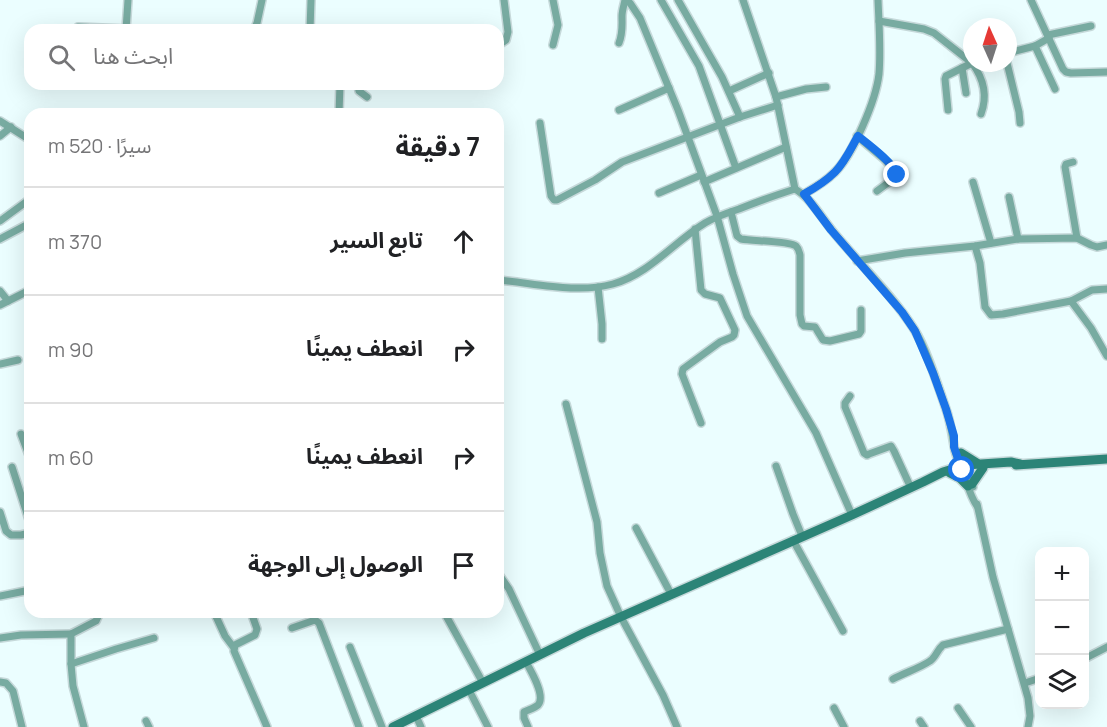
<!DOCTYPE html>
<html lang="ar">
<meta charset="utf-8">
<style>
body{margin:0;font-family:Manrope,"Noto Sans Arabic",sans-serif;background:#f2f2f2;color:#202124;direction:rtl}
.controls{position:absolute;right:18px;bottom:18px;display:grid;overflow:hidden;border-radius:12px;box-shadow:0 6px 24px #0002}
.controls button{width:54px;height:54px;display:grid;place-items:center;padding:0;border:0;border-bottom:2px solid #e0e0e0;background:#fff;color:#202124;font:30px sans-serif}
.compass{position:absolute;left:963px;top:18px;width:54px;height:54px;border-radius:50%;background:#fff;box-shadow:0 6px 24px #0002;rotate:357deg}
.stop{position:absolute;width:18px;height:18px;margin:-14px;border:4px solid #1a73e8;border-radius:50%;background:#fff}
.stop.end{background:#1a73e8;border-color:#fff;box-shadow:0 2px 6px #0008}
.list{margin:0;padding:0;list-style:none}
h2{display:flex;justify-content:space-between;align-items:center;height:78px;margin:0;padding:0 24px;font-size:26px}
h2 small{font-size:20px;font-weight:400;color:#757577}
.list li{display:grid;grid-template-columns:39px 1fr auto;gap:18px;align-items:center;box-sizing:border-box;height:108px;padding:0 24px;border-top:2px solid #e0e0e0}
.list b{display:block;font-size:22px;white-space:nowrap}
.list em{font-size:20px;font-style:normal;color:#757577}
.icon{flex:none;width:33px;height:33px;fill:none;stroke:currentColor;stroke-width:2;stroke-linecap:round;stroke-linejoin:round}
.map{position:relative;flex:none;width:1107px;height:727px;overflow:hidden;direction:ltr}
.search{position:absolute;background:#fff;box-shadow:0 6px 24px #0002;left:24px;top:24px;width:480px;height:66px;display:flex;align-items:center;gap:15px;box-sizing:border-box;padding:0 21px;border-radius:18px;color:#757577;font-size:22px}
.panel{position:absolute;background:#fff;box-shadow:0 6px 24px #0002;left:24px;top:108px;width:480px;height:510px;border-radius:18px;direction:rtl}
.map>svg:first-child{display:block}
</style>
<div class="map">
<svg width="1107" height="727" viewBox="0 0 1107 727">
<rect width="100%" height="100%" fill="#ebfeff"/>
<g fill="none" stroke-linecap="round" stroke-linejoin="round">
<defs>
<g id="minor">
<path d="M626,0L630,3L640,18L678,110L717,216L733,274L747,316L816,433L852,515"/>
<path d="M661,0L699,66L736,168"/>
<path d="M678,0L722,77L740,117"/>
<path d="M743,0L776,97L795,189C812,199 822,219 835,234C860,264 893,296 914,329C927,350 937,383 945,406C950,419 952,433 954,446C956,458 962,470 966,481C969,490 972,499 977,506"/>
<path d="M1031,0L1063,69L1066,72L1071,73L1107,72"/>
<path d="M879,21L924,29L934,33L972,63"/>
<path d="M78,27L126,29"/>
<path d="M126,30L128,0"/>
<path d="M254,30L257,23L262,0"/>
<path d="M310,30L311,0"/>
<path d="M1048,35L1091,26"/>
<path d="M619,43C623,33 622,26 622,16C622,11 624,5 625,0"/>
<path d="M500,44L506,40L508,32L504,0"/>
<path d="M553,45L558,25L553,0"/>
<path d="M1035,46L1055,89"/>
<path d="M1008,53L1035,46L1049,38"/>
<path d="M1007,63L1019,112L1020,123"/>
<path d="M962,68L966,93"/>
<path d="M358,84L359,91L367,97"/>
<path d="M729,91L769,73"/>
<path d="M776,97L806,89L826,87"/>
<path d="M619,110L669,88"/>
<path d="M948,110L945,79L946,76L972,63C984,79 988,95 981,114"/>
<path d="M339,114L340,84"/>
<path d="M0,121L30,140"/>
<path d="M540,123L551,196L554,200H557L595,180L622,162L740,117L778,105"/>
<path d="M0,136L11,127"/>
<path d="M857,136L884,159L898,173L896,177L877,191"/>
<path d="M1073,162L1066,164L1065,167L1077,238"/>
<path d="M704,182L786,147"/>
<path d="M973,182L991,243"/>
<path d="M659,193L701,175"/>
<path d="M804,194C814,188 825,182 834,173C853,155 876,100 879,74C881,50 879,24 878,0"/>
<path d="M1009,197L1018,239"/>
<path d="M731,212L737,236L741,239C752,241 789,241 796,246C799,249 799,251 800,255V315L802,324L804,326L815,327L823,340L830,341L859,334L861,331V310"/>
<path d="M0,221L30,199"/>
<path d="M695,229L701,290L705,294L720,298L735,330L734,335L732,337L720,342L683,369L682,374L701,423"/>
<path d="M0,239L30,223"/>
<path d="M975,246L980,263L985,307L991,315L1003,314L1071,301L1091,328L1107,356"/>
<path d="M857,261L905,253L975,246L1018,239L1077,238L1091,245L1097,247L1107,245"/>
<path d="M498,280C534,283 577,294 613,284C649,274 674,242 705,223C715,217 727,213 739,209C757,202 776,195 795,189"/>
<path d="M598,287L602,324V339"/>
<path d="M0,291L8,301"/>
<path d="M1071,301L1092,290L1107,289"/>
<path d="M0,305L30,290"/>
<path d="M0,364L18,360"/>
<path d="M850,396L845,403V407L864,453L867,455L869,454L891,446L894,451L911,488"/>
<path d="M566,404L597,522L600,553L607,586L621,617L663,695L677,727"/>
<path d="M21,434L30,458"/>
<path d="M964,461L973,487"/>
<path d="M776,466L793,514L802,536"/>
<path d="M12,467L30,523"/>
<path d="M977,504L993,577L1028,698L1030,716L1028,727"/>
<path d="M0,512L6,531L11,535H21L30,533"/>
<path d="M636,528L671,594"/>
<path d="M793,540L843,631"/>
<path d="M498,573L509,589L540,655"/>
<path d="M0,596L30,590"/>
<path d="M214,612L225,636L234,648"/>
<path d="M251,612L257,629L255,635L235,645L234,651L267,727"/>
<path d="M444,612L483,683"/>
<path d="M292,628L315,620L319,623L359,727"/>
<path d="M0,638L21,635L71,634"/>
<path d="M350,647L382,727"/>
<path d="M1084,659L1107,647"/>
<path d="M526,662C531,671 546,696 538,705C535,708 528,710 524,712V718L528,727"/>
<path d="M71,664L116,649L154,638"/>
<path d="M893,679C904,673 920,668 930,661C936,657 937,650 943,645L1008,629"/>
<path d="M0,682L6,683L13,691L22,727"/>
<path d="M1025,683L1040,678"/>
<path d="M469,690L488,727"/>
<path d="M834,708L844,727"/>
<path d="M958,708L971,727"/>
<path d="M416,716L421,727"/>
<path d="M146,721L149,727"/>
<path d="M920,721L924,727"/>
<path d="M84,727L73,686L71,664V634L96,621L100,612"/>
</g>
<g id="secondary">
<path d="M961,453L977,463"/>
<path d="M1016,465L1107,459"/>
<path d="M950,473L960,478L968,486"/>
<path d="M972,484L983,468"/>
<path d="M393,727L584,633L852,515L923,482L943,472L966,465L1011,462L1020,464"/>
</g>
</defs>
<use href="#minor" stroke="#c6d9da" stroke-width="10"/>
<use href="#secondary" stroke="#c6d9da" stroke-width="12"/>
<use href="#minor" stroke="#78aba1" stroke-width="7"/>
<use href="#secondary" stroke="#2c8477" stroke-width="9"/>
</g>
<g fill="none" stroke-linecap="round" stroke-linejoin="round">
<path stroke="#1a73e8" stroke-width="8" d="M897,175C894,163 868,144 858,136C851,148 845,162 835,172C826,181 815,188 804,194L831,230L902,312L915,331L933,373L946,409L954,436V447L962,470"/>
</g>
</svg>
<div class="controls">
<button>+</button>
<button>−</button>
<button><svg class="icon" aria-label="layers" viewBox="0 0 24 24"><path d="M12 4l9 5-9 5-9-5zM3 14l9 5 9-5"/></svg></button>
</div>
<svg class="compass" viewBox="-18 -18 36 36"><path d="M0-13l5 13h-10z" fill="#e53935"/><path d="M0 13l5-13h-10z" fill="#757577"/></svg>
<div class="stop" style="left:962px;top:470px"></div>
<div class="stop end" style="left:897px;top:175px"></div>
<div class="search"><svg class="icon" aria-label="search" viewBox="0 0 24 24"><circle cx="10" cy="10" r="6"/><path d="M15 15l6 6"/></svg>ابحث هنا</div>
<section class="panel">
<h2>7 دقيقة<small>سيرًا · 520 m</small></h2>
<ul class="list">
<li><svg class="icon" aria-label="ahead" viewBox="0 0 24 24"><path d="M12 20V5M6 11l6-6 6 6"/></svg><div><b>تابع السير</b></div><em>370 m</em></li>
<li><svg class="icon" aria-label="right" viewBox="0 0 24 24"><path d="M7 20v-9h11M14 6l5 5-5 5"/></svg><div><b>انعطف يمينًا</b></div><em>90 m</em></li>
<li><svg class="icon" aria-label="right" viewBox="0 0 24 24"><path d="M7 20v-9h11M14 6l5 5-5 5"/></svg><div><b>انعطف يمينًا</b></div><em>60 m</em></li>
<li><svg class="icon" aria-label="arrive" viewBox="0 0 24 24"><path d="M6 21V4h12l-3 4 3 4H6"/></svg><div><b>الوصول إلى الوجهة</b></div></li>
</ul>
</section>
</div>
